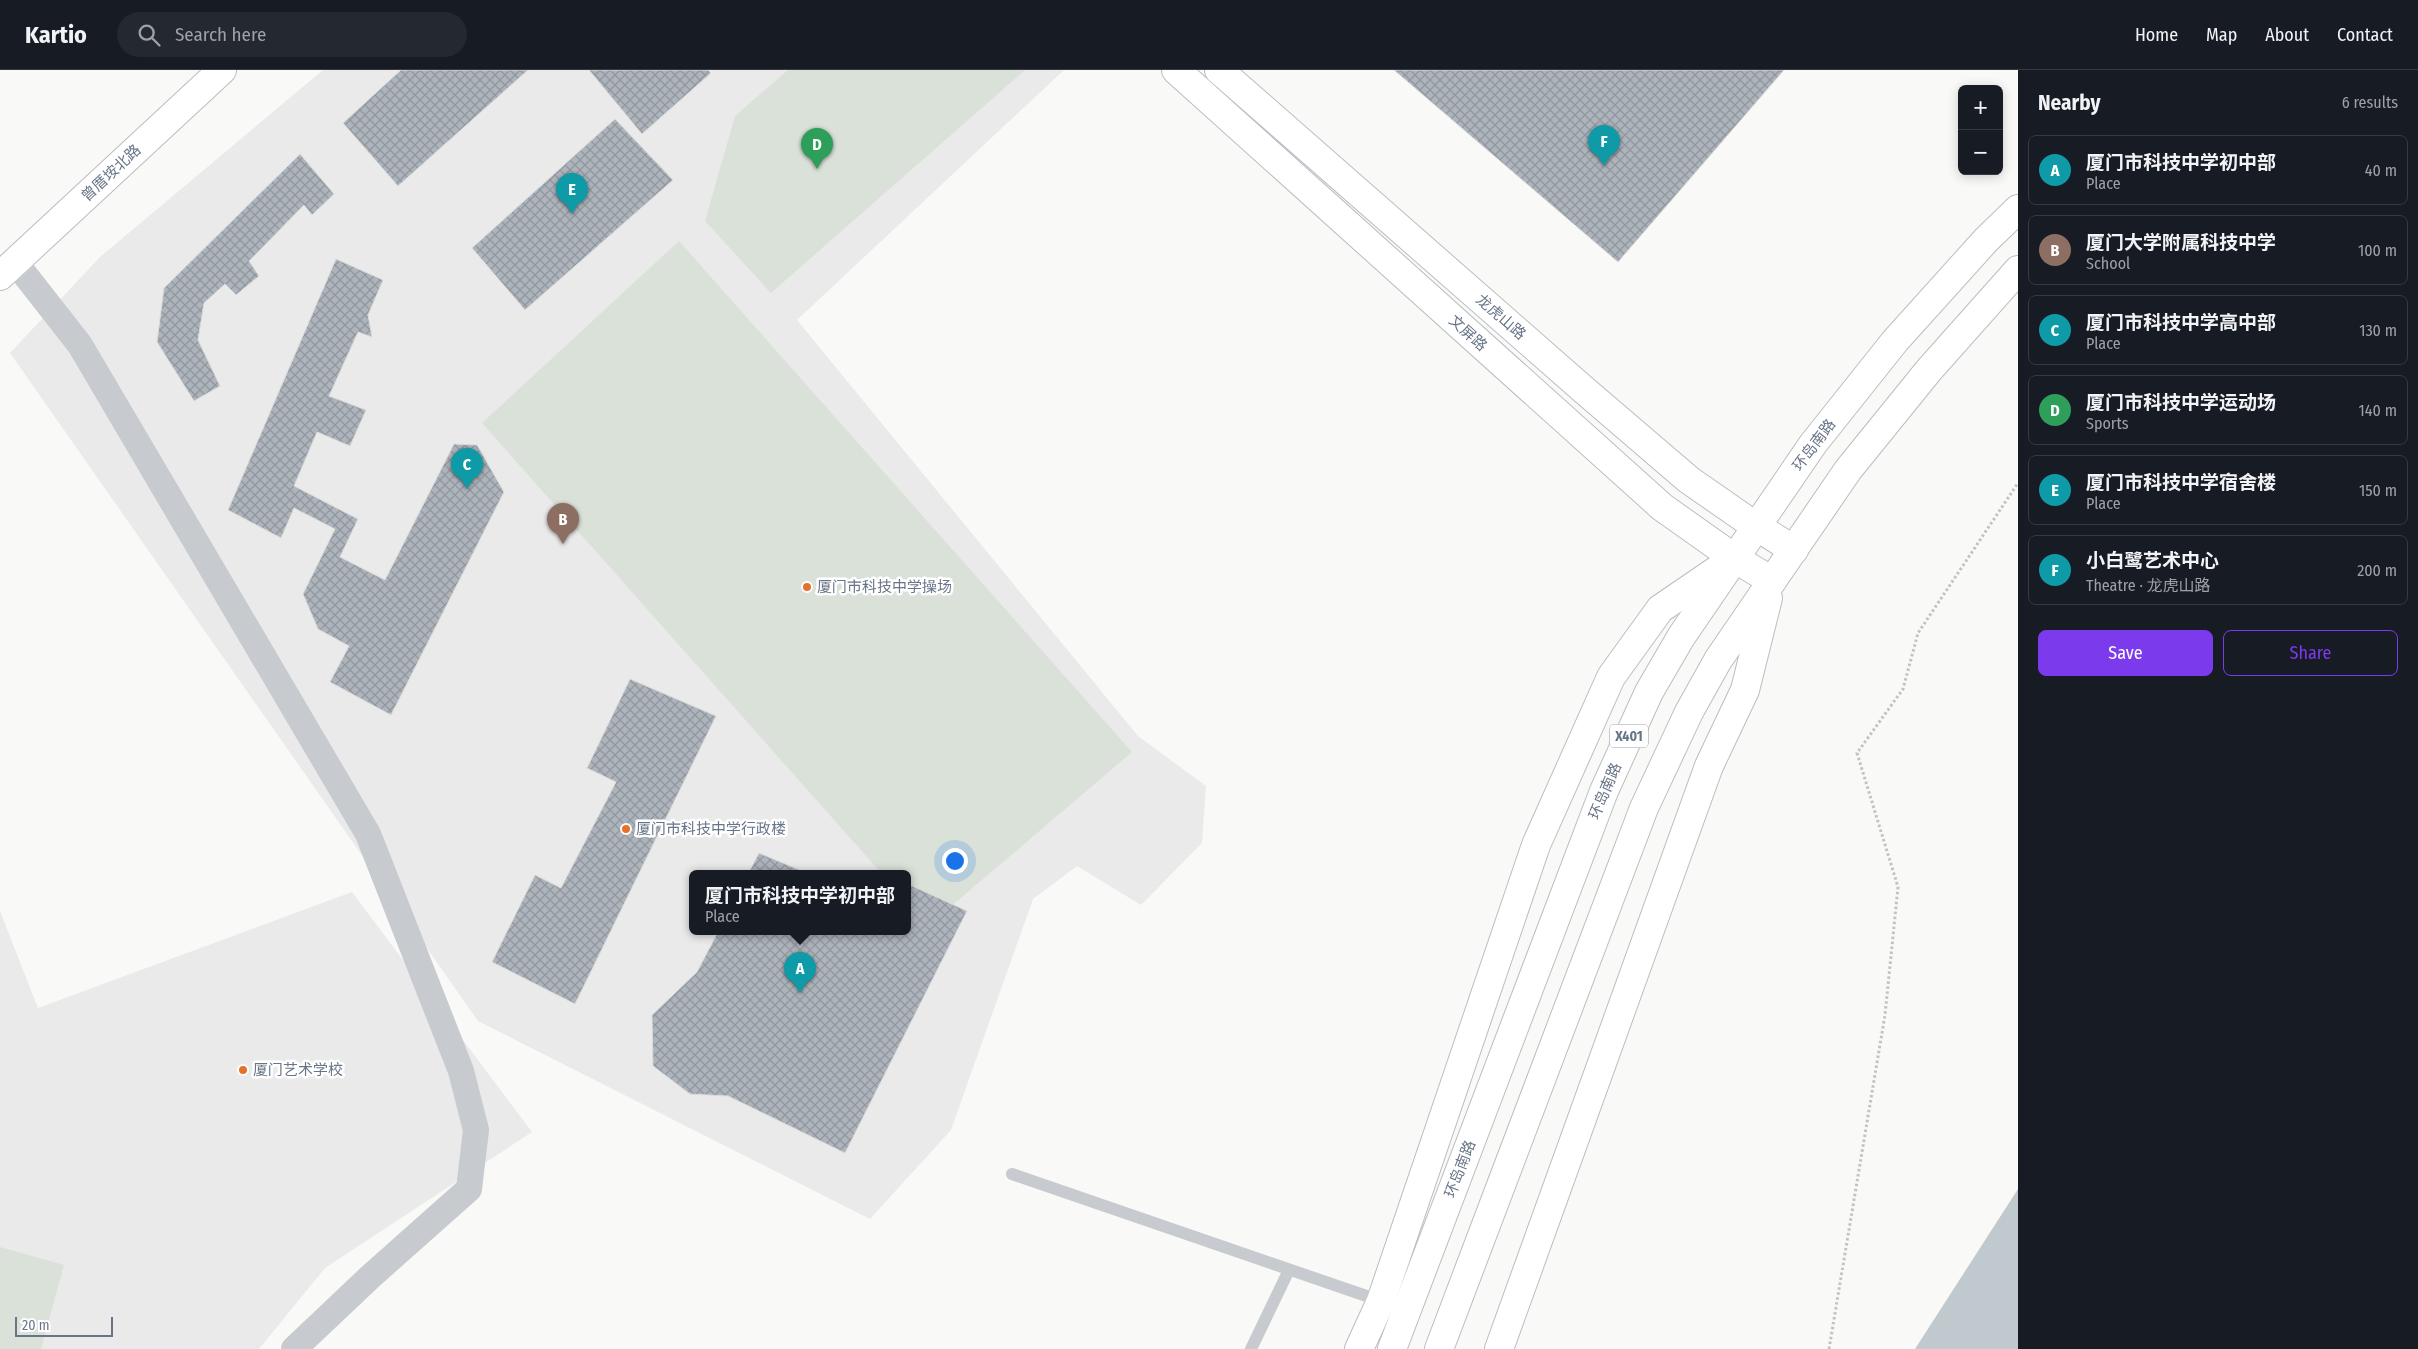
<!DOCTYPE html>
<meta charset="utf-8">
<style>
body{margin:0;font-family:"Fira Sans Condensed","Noto Sans SC",sans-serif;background:#242831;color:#f1f3f6}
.controls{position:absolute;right:15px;top:15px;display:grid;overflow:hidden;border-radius:8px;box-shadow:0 2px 12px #0003}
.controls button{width:45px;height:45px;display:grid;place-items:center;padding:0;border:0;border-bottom:1px solid #363941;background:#171b24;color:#f1f3f6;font:25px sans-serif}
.scale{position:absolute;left:15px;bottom:12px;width:98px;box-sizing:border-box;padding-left:5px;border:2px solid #687588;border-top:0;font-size:14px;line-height:18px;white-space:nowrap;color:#687588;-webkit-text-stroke:4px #fff;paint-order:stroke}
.you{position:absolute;left:954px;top:790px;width:18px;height:18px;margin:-12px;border:4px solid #fff;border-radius:50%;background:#1a73e8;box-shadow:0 0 0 8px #1a73e833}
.badge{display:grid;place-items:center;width:32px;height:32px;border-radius:50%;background:#7c3aed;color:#fff;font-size:16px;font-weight:700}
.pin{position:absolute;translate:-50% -41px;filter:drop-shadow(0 1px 2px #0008)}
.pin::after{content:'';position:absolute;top:26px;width:18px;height:15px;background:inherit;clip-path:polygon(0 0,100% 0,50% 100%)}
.popup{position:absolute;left:689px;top:800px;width:222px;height:65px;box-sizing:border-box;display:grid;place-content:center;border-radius:8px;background:#171b24;filter:drop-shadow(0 1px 4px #0005);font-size:16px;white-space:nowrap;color:#9ea1a6}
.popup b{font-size:19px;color:#f1f3f6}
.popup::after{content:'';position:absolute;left:50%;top:100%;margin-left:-10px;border:10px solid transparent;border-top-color:#171b24}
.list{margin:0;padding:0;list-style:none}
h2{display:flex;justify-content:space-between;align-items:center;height:65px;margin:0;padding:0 20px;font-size:21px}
h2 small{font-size:16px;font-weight:400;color:#9ea1a6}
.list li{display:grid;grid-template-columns:32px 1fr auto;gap:15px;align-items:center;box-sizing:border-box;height:70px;margin:0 10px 10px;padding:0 10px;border:1px solid #363941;border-radius:8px}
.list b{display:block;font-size:19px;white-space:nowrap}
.list p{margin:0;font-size:16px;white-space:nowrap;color:#9ea1a6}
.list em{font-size:16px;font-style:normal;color:#9ea1a6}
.actions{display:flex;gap:10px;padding:15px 20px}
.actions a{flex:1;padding:11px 0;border:1px solid #7c3aed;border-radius:8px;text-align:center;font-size:18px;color:#7c3aed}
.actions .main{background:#7c3aed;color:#fff}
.icon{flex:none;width:28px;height:28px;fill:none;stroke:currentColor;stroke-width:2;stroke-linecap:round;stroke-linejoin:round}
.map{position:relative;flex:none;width:2018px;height:1279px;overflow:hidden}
header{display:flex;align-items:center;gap:30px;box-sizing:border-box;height:70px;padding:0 25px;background:#171b24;border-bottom:1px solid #363941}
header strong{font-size:24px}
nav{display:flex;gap:28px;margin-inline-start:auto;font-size:18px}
.search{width:350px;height:45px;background:#242831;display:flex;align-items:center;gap:12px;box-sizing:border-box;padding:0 18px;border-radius:28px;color:#9ea1a6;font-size:19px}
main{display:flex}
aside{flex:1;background:#171b24}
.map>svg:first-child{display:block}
</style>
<header>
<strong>Kartio</strong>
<div class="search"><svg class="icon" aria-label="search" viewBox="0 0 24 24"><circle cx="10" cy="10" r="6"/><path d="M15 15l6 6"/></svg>Search here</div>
<nav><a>Home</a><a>Map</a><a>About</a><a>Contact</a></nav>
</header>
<main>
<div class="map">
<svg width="2018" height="1279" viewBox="0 0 2018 1279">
<defs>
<pattern id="building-cross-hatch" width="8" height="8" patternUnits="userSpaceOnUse" patternTransform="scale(1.25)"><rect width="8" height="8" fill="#aeb4bc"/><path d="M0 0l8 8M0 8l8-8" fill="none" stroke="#91979f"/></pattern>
</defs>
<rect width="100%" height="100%" fill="#f9f9f7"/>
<g fill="#eaeaea" fill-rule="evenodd">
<path d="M323,0H1064L797,250L1138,666L1206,716L1202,773L1141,835L1077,796L1033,829L951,1060L870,1149L478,951L10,283L100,187ZM692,804H908V862H692Z"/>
<path d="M352,822L532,1062L325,1198L259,1279H0V841L38,938Z"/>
</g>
<g fill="#dae1d8">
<path d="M788,0H1025L771,223L705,151L735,46Z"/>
<path d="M679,171L1132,682L928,856L908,833V804H882L482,353Z"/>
<path d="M0,1177L64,1195L41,1279H0Z"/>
</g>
<path fill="#c0c9ce" d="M2018,1119V1279H1915Z"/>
<g fill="url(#building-cross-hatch)" stroke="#dbdbd9">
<path d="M401,0H528L398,116L343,53Z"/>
<path d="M589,0H708L711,3L642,64Z"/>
<path d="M1394,0H1784L1618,192Z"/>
<path d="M615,49L673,110L525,240L472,178Z"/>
<path d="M300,84L334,124L312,145L304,135L249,191L259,206L236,225L225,214L204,233L198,270L220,316L194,331L157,272L164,218Z"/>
<path d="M336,189L383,210L368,245L372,267L358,262L329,326L366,340L350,376L317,362L294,416L358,449L340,487L385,510L454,374L477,375L504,422L391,645L330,612L349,576L318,559L303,524L335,459L294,438L281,468L228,440Z"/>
<path d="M630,609L716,646L575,934L492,892L535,805L561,818L616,712L587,698Z"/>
<path d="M759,783L809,804H748Z"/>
<path d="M908,814L967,841L845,1083L728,1026L690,1024L653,996L652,945L697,902L718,862H908Z"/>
</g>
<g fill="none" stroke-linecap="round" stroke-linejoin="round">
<defs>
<g id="secondary">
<path d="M1176,0L1662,437L1734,488L1772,511"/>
<path d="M1219,0L1584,320L1689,410L1748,451L1794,480"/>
<path d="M0,206L222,0"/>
</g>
<g id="primary">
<path d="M1359,1279L1381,1231L1536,775L1611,607L1660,539L1723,496"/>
<path d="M1392,1279L1604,721L1649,622L1681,567L1813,374L1895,271L1986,170L2018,139"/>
<path d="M1439,1279L1644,738L1689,642L1718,590L1848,400L1929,300L2018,200"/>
<path d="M1499,1279L1709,696L1745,620L1768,528"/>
</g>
</defs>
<use href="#secondary" stroke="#b9bdc3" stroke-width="30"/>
<use href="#primary" stroke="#babdc2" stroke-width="30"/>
<path stroke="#c1c2c5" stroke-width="3" stroke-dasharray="2.5 2.5" stroke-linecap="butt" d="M1829,1279L1885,945L1898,817L1857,683L1903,619L1918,563L2018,413"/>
<g stroke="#c7cace" stroke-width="12">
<path d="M1012,1104L1381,1231"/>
<path d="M1251,1279L1289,1200"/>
</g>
<path stroke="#c7cace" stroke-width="26" d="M15,192L80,275L368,764L461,1001L476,1060L469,1119L370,1207L294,1279"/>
<use href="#secondary" stroke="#fff" stroke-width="28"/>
<use href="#primary" stroke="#fff" stroke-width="28"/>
</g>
<g fill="#e5712b" stroke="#fff" stroke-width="2">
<circle cx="807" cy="517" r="5"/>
<circle cx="626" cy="759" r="5"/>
<circle cx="243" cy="1000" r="5"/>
</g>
<g text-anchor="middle" stroke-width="5" stroke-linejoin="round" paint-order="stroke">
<rect fill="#fff" stroke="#959eac" stroke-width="1" x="1610" y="654.5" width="38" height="23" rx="4"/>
<g font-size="14" font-weight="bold" fill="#687588">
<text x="1629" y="671">X401</text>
</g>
<g font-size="15" fill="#687588" stroke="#fff">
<text transform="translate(111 103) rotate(-43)" y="5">曾厝垵北路</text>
<text transform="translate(1501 247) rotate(41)" y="5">龙虎山路</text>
<text transform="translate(1468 263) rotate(42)" y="5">文屏路</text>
<text transform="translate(1814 375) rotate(-53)" y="5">环岛南路</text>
<text transform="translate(1605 721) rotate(-67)" y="5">环岛南路</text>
<text transform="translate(1460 1099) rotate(-69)" y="5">环岛南路</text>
</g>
<g font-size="15" fill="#687588" stroke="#fff" text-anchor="start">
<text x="817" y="522">厦门市科技中学操场</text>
<text x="636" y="764">厦门市科技中学行政楼</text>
<text x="253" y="1005">厦门艺术学校</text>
</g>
</g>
</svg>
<div class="controls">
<button>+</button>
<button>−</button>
</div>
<div class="scale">20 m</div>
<div class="you"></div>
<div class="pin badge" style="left:800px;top:923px;background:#0f9aa8">A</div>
<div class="popup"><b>厦门市科技中学初中部</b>Place</div>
<div class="pin badge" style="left:563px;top:474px;background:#8d6e63">B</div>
<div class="pin badge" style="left:467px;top:419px;background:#0f9aa8">C</div>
<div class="pin badge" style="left:817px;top:99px;background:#2e9e5b">D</div>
<div class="pin badge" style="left:572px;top:144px;background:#0f9aa8">E</div>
<div class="pin badge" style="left:1604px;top:96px;background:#0f9aa8">F</div>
</div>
<aside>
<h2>Nearby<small>6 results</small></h2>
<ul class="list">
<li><span class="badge" style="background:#0f9aa8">A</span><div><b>厦门市科技中学初中部</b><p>Place</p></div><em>40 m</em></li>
<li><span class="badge" style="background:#8d6e63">B</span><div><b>厦门大学附属科技中学</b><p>School</p></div><em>100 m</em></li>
<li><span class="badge" style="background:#0f9aa8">C</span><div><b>厦门市科技中学高中部</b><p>Place</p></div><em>130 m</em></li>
<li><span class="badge" style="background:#2e9e5b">D</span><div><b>厦门市科技中学运动场</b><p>Sports</p></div><em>140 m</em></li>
<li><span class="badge" style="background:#0f9aa8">E</span><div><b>厦门市科技中学宿舍楼</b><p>Place</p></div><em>150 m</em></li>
<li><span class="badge" style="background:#0f9aa8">F</span><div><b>小白鹭艺术中心</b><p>Theatre · 龙虎山路</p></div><em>200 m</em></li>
</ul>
<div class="actions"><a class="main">Save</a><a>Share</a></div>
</aside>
</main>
